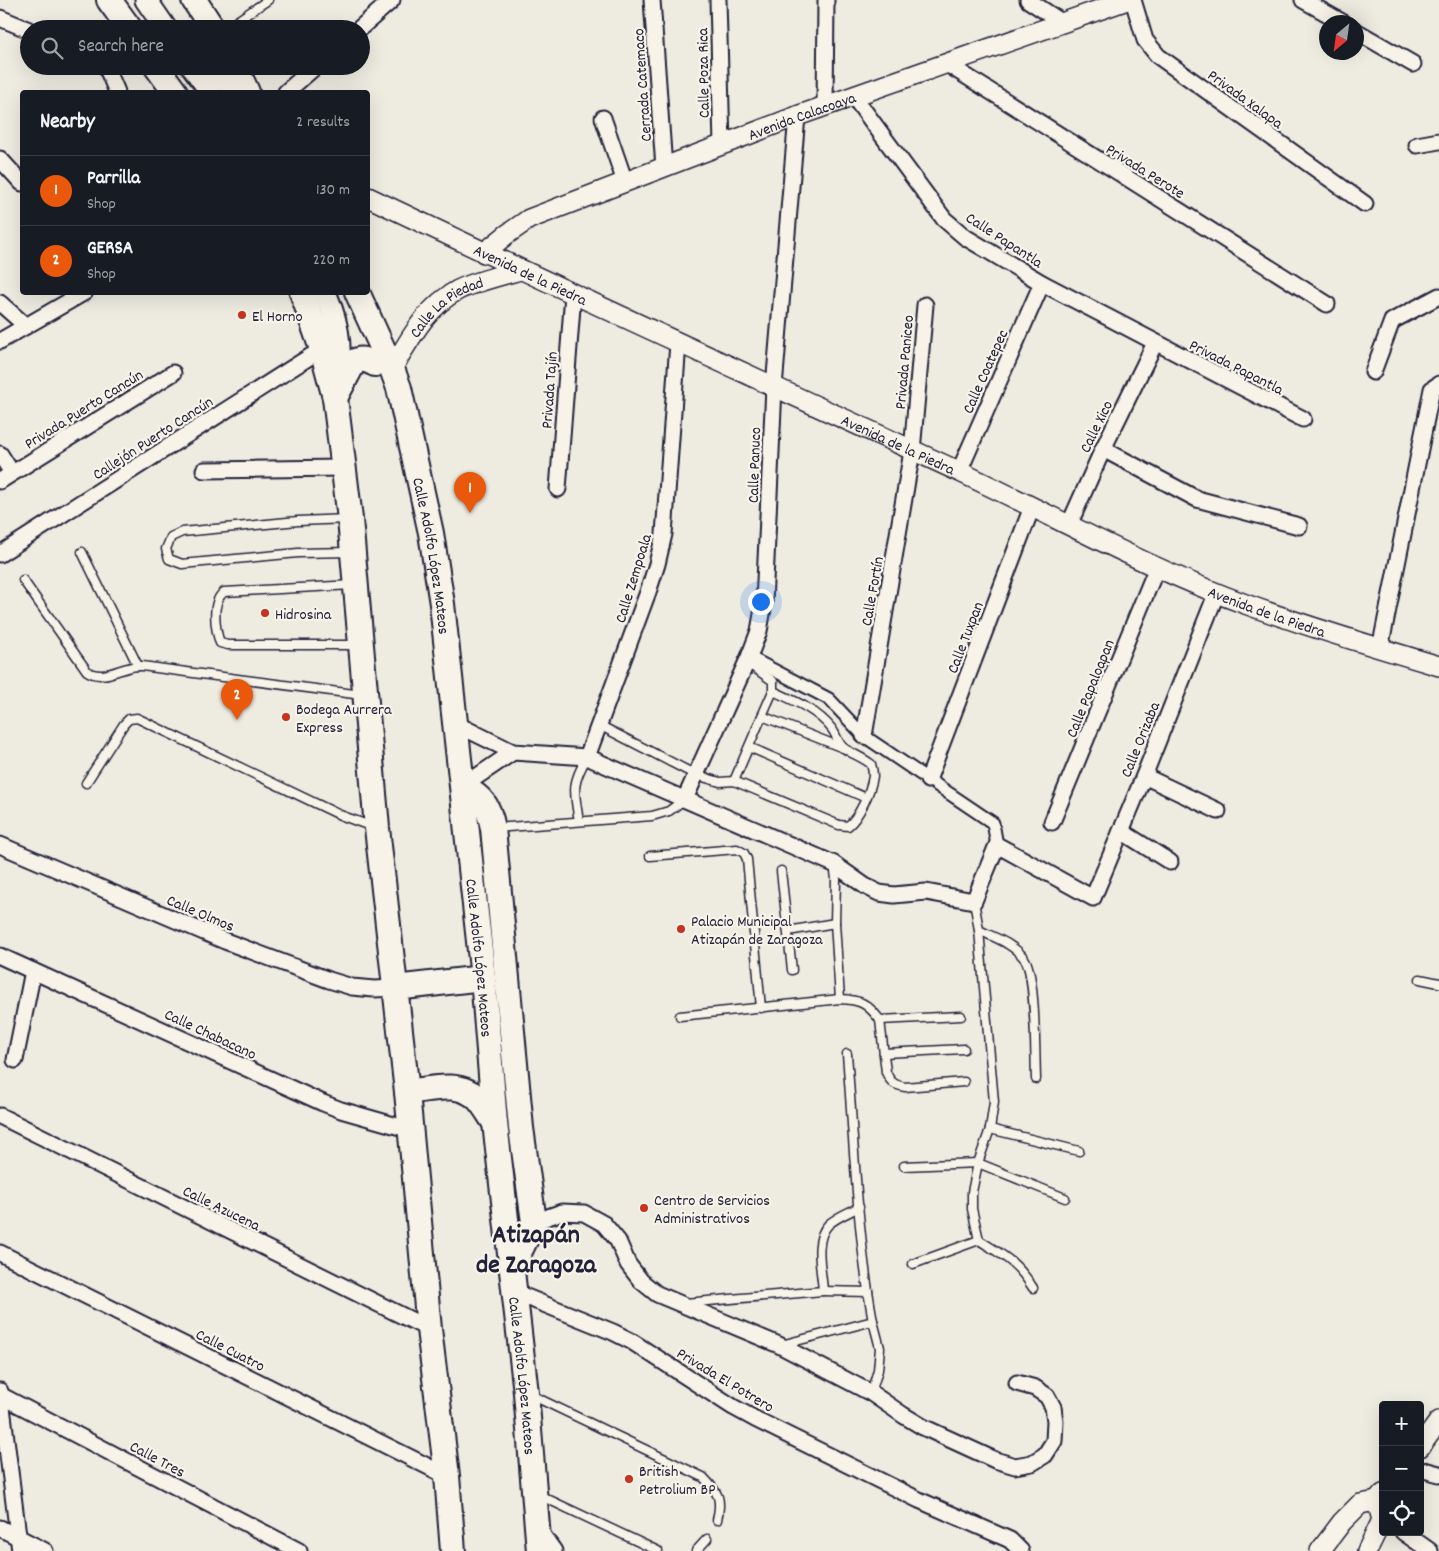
<!DOCTYPE html>
<meta charset="utf-8">
<style>
body{margin:0;font-family:Dekko,sans-serif;background:#20242c;color:#f1f3f6}
.controls{position:absolute;right:15px;bottom:15px;display:grid;overflow:hidden;border-radius:5px;box-shadow:0 5px 20px #0002}
.controls button{width:45px;height:45px;display:grid;place-items:center;padding:0;border:0;border-bottom:1px solid #363941;background:#171b24;color:#f1f3f6;font:25px sans-serif}
.compass{position:absolute;left:1319px;top:15px;width:45px;height:45px;border-radius:50%;background:#171b24;box-shadow:0 5px 20px #0002;rotate:209deg}
.you{position:absolute;left:760px;top:601px;width:18px;height:18px;margin:-12px;border:4px solid #fff;border-radius:50%;background:#1a73e8;box-shadow:0 0 0 8px #1a73e833}
.badge{display:grid;place-items:center;width:32px;height:32px;border-radius:50%;background:#ea580c;color:#fff;font-size:16px;font-weight:700}
.pin{position:absolute;translate:-50% -41px;filter:drop-shadow(0 1px 2px #0008)}
.pin::after{content:'';position:absolute;top:26px;width:18px;height:15px;background:inherit;clip-path:polygon(0 0,100% 0,50% 100%)}
.list{margin:0;padding:0;list-style:none}
h2{display:flex;justify-content:space-between;align-items:center;height:65px;margin:0;padding:0 20px;font-size:21px}
h2 small{font-size:16px;font-weight:400;color:#9ea1a6}
.list li{display:grid;grid-template-columns:32px 1fr auto;gap:15px;align-items:center;box-sizing:border-box;height:70px;padding:0 20px;border-top:1px solid #363941}
.list b{display:block;font-size:19px;white-space:nowrap}
.list p{margin:0;font-size:16px;white-space:nowrap;color:#9ea1a6}
.list em{font-size:16px;font-style:normal;color:#9ea1a6}
.icon{flex:none;width:28px;height:28px;fill:none;stroke:currentColor;stroke-width:2;stroke-linecap:round;stroke-linejoin:round}
.map{position:relative;flex:none;width:1439px;height:1551px;overflow:hidden}
.search{position:absolute;background:#171b24;box-shadow:0 5px 20px #0002;left:20px;top:20px;width:350px;height:55px;display:flex;align-items:center;gap:12px;box-sizing:border-box;padding:0 18px;border-radius:28px;color:#9ea1a6;font-size:19px}
.panel{position:absolute;background:#171b24;box-shadow:0 5px 20px #0002;left:20px;top:90px;width:350px;height:205px;border-radius:5px}
.map>svg:first-child{display:block}
</style>
<div class="map">
<svg width="1439" height="1551" viewBox="0 0 1439 1551">
<rect width="100%" height="100%" fill="#eeebe1"/>
<filter id="ink" filterUnits="userSpaceOnUse"><feTurbulence type="fractalNoise" baseFrequency=".02" numOctaves="2"/><feDisplacementMap in="SourceGraphic" scale="10" xChannelSelector="R" yChannelSelector="G"/><feConvolveMatrix kernelMatrix="1 2 1 2 8 2 1 2 1" color-interpolation-filters="sRGB"/></filter>
<g filter="url(#ink)">
<g fill="none" stroke-linecap="round" stroke-linejoin="round">
<defs>
<g id="service">
<path d="M225,29L268,0"/>
<path d="M348,519L298,521L182,532L171,537L166,549L169,559L182,564L298,553L351,552"/>
<path d="M82,552L138,666"/>
<path d="M23,580L87,671C105,683 123,664 142,666C215,676 289,686 362,695"/>
<path d="M353,585L224,592C211,602 215,628 220,643L228,645H359"/>
<path d="M762,716L773,691"/>
<path d="M599,725L696,775L720,782L734,781L839,825L848,826C859,817 871,791 873,776C873,772 872,767 871,764C862,757 852,754 844,748C838,744 836,734 832,729C817,710 795,701 773,691V681L746,662"/>
<path d="M749,747L866,798"/>
<path d="M734,781L762,716L843,748"/>
<path d="M86,783L124,724L129,719L137,718L340,815L373,827"/>
<path d="M579,821C574,790 571,785 587,757"/>
<path d="M495,828L652,816L669,811L685,799"/>
<path d="M650,856L737,849L744,853L747,859L761,1008"/>
<path d="M834,864L836,879L835,923L840,999"/>
<path d="M781,871L792,970"/>
<path d="M979,930C995,938 1012,943 1024,958C1036,972 1035,1056 1036,1079"/>
<path d="M788,931L835,923"/>
<path d="M1420,979L1439,983"/>
<path d="M680,1016L840,999C861,1000 867,1003 880,1020L961,1016"/>
<path d="M880,1020L886,1072C890,1082 894,1085 905,1087L964,1082"/>
<path d="M884,1053L964,1049"/>
<path d="M990,1129L1079,1151"/>
<path d="M904,1166L978,1163L1065,1198"/>
<path d="M979,1240C1004,1256 1017,1262 1033,1288"/>
<path d="M913,1264L979,1240L972,1209V1192L978,1163L990,1129L994,1102L979,930L974,901"/>
<path d="M823,1291L868,1292"/>
<path d="M685,1303L823,1291C822,1271 813,1241 828,1225C836,1217 850,1212 859,1207"/>
<path d="M781,1345L873,1321C857,1233 854,1143 847,1054"/>
<path d="M871,1393L878,1370L880,1348L873,1321"/>
<path d="M531,1395L703,1477C719,1493 722,1499 717,1520"/>
<path d="M539,1495L658,1551"/>
<path d="M696,1551L707,1539"/>
</g>
<path id="pedestrian" d="M749,657L829,699L864,736L993,823L997,845"/>
<g id="minor">
<path d="M652,0L664,168"/>
<path d="M718,0L722,145"/>
<path d="M1028,0L1063,23"/>
<path d="M1133,0L1145,40L1158,56L1365,204"/>
<path d="M1303,0L1342,22"/>
<path d="M0,18L29,30"/>
<path d="M359,29L392,0"/>
<path d="M1356,31L1413,64"/>
<path d="M947,64L1327,304"/>
<path d="M106,66L117,92"/>
<path d="M286,92L316,66"/>
<path d="M854,97L944,219L965,237L1042,283L1303,419"/>
<path d="M825,107L826,0"/>
<path d="M603,118L625,182"/>
<path d="M1417,145L1439,141"/>
<path d="M0,159L22,183"/>
<path d="M0,303L26,326"/>
<path d="M0,341L85,292"/>
<path d="M1373,372L1392,321L1439,296"/>
<path d="M1103,449L1197,499L1299,526"/>
<path d="M0,454L12,473"/>
<path d="M204,470L344,468"/>
<path d="M959,472L1042,283"/>
<path d="M0,481L173,373"/>
<path d="M558,489L573,294"/>
<path d="M1069,525L1103,449L1155,343"/>
<path d="M0,554L322,349"/>
<path d="M1380,649L1432,389L1439,384"/>
<path d="M456,724L513,752L587,757L834,864L865,886L879,893L894,895L926,892L974,901L997,845L1093,898L1144,776L1217,592"/>
<path d="M864,736L912,451L925,305"/>
<path d="M587,757L648,592L657,564L664,534L678,343"/>
<path d="M1144,776L1218,811"/>
<path d="M928,780L1032,507"/>
<path d="M463,786L513,752"/>
<path d="M685,799L749,657L759,631L764,603L774,387L797,116"/>
<path d="M1052,822L1157,567"/>
<path d="M1121,831L1170,862"/>
<path d="M0,845L225,941L329,980L352,987L374,989L395,988"/>
<path d="M0,956L323,1103L341,1110L411,1130"/>
<path d="M15,1060L33,971"/>
<path d="M0,1116L429,1329"/>
<path d="M534,1222L562,1212L584,1213L604,1224L618,1241L628,1264L641,1281L657,1294L779,1345L871,1393L903,1415L923,1427L995,1460L1015,1466L1032,1463L1045,1455L1054,1441L1055,1421L1053,1407L1047,1396L1035,1388L1017,1383"/>
<path d="M0,1253L447,1476"/>
<path d="M514,1292L613,1332L631,1341L733,1407L755,1419L919,1500L1010,1540L1021,1551"/>
<path d="M0,1391L20,1551"/>
<path d="M0,1395L299,1551"/>
<path d="M1420,1469L1439,1474"/>
<path d="M0,1528L45,1551"/>
<path d="M539,1530L554,1551"/>
<path d="M1403,1532L1430,1551"/>
</g>
<g id="tertiary">
<path id="s1" d="M368,197C564,291 762,381 960,472C1056,517 1149,569 1248,605C1311,628 1375,647 1439,666"/>
<path id="s2" d="M484,253L506,235L529,219L797,116L1127,0"/>
<path id="s3" d="M392,369C410,339 426,307 458,290C474,282 502,275 520,270"/>
<path d="M1420,1447L1439,1421"/>
<path d="M1320,1551L1342,1522L1360,1504L1377,1501L1383,1494"/>
<path d="M1367,1551L1382,1520L1377,1501"/>
</g>
<g id="secondary">
<path d="M146,0L166,29"/>
<path d="M192,66L211,92"/>
<path d="M213,66L237,92"/>
<path d="M325,292C342,332 341,352 336,393"/>
</g>
<g id="primary">
<path d="M109,0L130,29"/>
<path d="M194,0L213,29"/>
<path d="M156,66L175,92"/>
<path d="M235,66L247,92"/>
<path d="M302,292L322,349L335,398L350,519L377,828L407,1092L429,1329L447,1476L453,1551"/>
<path id="s4" d="M357,292L392,369L399,388L431,533L442,604L483,978L495,1123L526,1393L539,1551"/>
<path d="M335,398L354,362C361,357 369,361 375,364"/>
<path d="M463,786C483,799 488,804 493,828L521,1128L534,1222L512,1267"/>
<path d="M395,988L483,978"/>
<path d="M407,1092C431,1089 461,1080 479,1100C485,1107 490,1116 495,1123"/>
</g>
</defs>
<use href="#service" stroke="#22223b" stroke-width="11"/>
<use href="#pedestrian" stroke="#22223b" stroke-width="15"/>
<use href="#minor" stroke="#22223b" stroke-width="19"/>
<use href="#tertiary" stroke="#22223b" stroke-width="22"/>
<use href="#secondary" stroke="#22223b" stroke-width="25"/>
<use href="#primary" stroke="#22223b" stroke-width="28"/>
<use href="#service" stroke="#f7f3e8" stroke-width="8"/>
<use href="#pedestrian" stroke="#f7f3e8" stroke-width="11"/>
<use href="#minor" stroke="#f7f3e8" stroke-width="15"/>
<use href="#tertiary" stroke="#f7f3e8" stroke-width="19"/>
<use href="#secondary" stroke="#f7f3e8" stroke-width="21"/>
<use href="#primary" stroke="#f7f3e8" stroke-width="24"/>
</g>
</g>
<g fill="#c8321e" stroke="#f7f3e8" stroke-width="2">
<circle cx="242" cy="315" r="5"/>
<circle cx="265" cy="613" r="5"/>
<circle cx="286" cy="717" r="5"/>
<circle cx="681" cy="929" r="5"/>
<circle cx="644" cy="1208" r="5"/>
<circle cx="629" cy="1479" r="5"/>
</g>
<g text-anchor="middle" stroke-width="4.5" stroke-linejoin="round" paint-order="stroke">
<g font-size="16" fill="#22223b" stroke="#f7f3e8">
<text transform="translate(702 73) rotate(-91)" y="6">Calle Poza Rica</text>
<text transform="translate(641 85) rotate(-94)" y="6">Cerrada Catemaco</text>
<text transform="translate(1246 98) rotate(36)" y="6">Privada Xalapa</text>
<text dy="6" stroke="none"><textPath href="#s2" startOffset="348">Avenida Calacoaya</textPath></text>
<text transform="translate(1146 170) rotate(32)" y="6">Privada Perote</text>
<text transform="translate(1005 239) rotate(33)" y="6">Calle Papantla</text>
<text dy="6" stroke="none"><textPath href="#s1" startOffset="180">Avenida de la Piedra</textPath></text>
<text dy="6" stroke="none"><textPath href="#s3" startOffset="85">Calle La Piedad</textPath></text>
<text transform="translate(903 362) rotate(-85)" y="6">Privada Paniceo</text>
<text transform="translate(1237 366) rotate(27)" y="6">Privada Papantla</text>
<text transform="translate(984 371) rotate(-66)" y="6">Calle Coatepec</text>
<text transform="translate(548 390) rotate(-86)" y="6">Privada Tajín</text>
<text transform="translate(83 408) rotate(-32)" y="6">Privada Puerto Cancún</text>
<text transform="translate(1095 426) rotate(-64)" y="6">Calle Xico</text>
<text transform="translate(152 437) rotate(-33)" y="6">Callejón Puerto Cancún</text>
<text dy="6" stroke="none"><textPath href="#s1" startOffset="585">Avenida de la Piedra</textPath></text>
<text transform="translate(753 465) rotate(-88)" y="6">Calle Panuco</text>
<text dy="6" stroke="none"><textPath href="#s4" startOffset="276">Calle Adolfo López Mateos</textPath></text>
<text transform="translate(632 578) rotate(-73)" y="6">Calle Zempoala</text>
<text transform="translate(871 591) rotate(-80)" y="6">Calle Fortín</text>
<text dy="6" stroke="none"><textPath href="#s1" startOffset="990">Avenida de la Piedra</textPath></text>
<text transform="translate(964 637) rotate(-69)" y="6">Calle Tuxpan</text>
<text transform="translate(1089 688) rotate(-68)" y="6">Calle Papaloapan</text>
<text transform="translate(1139 739) rotate(-68)" y="6">Calle Orizaba</text>
<text transform="translate(201 912) rotate(23)" y="6">Calle Olmos</text>
<text dy="6" stroke="none"><textPath href="#s4" startOffset="681">Calle Adolfo López Mateos</textPath></text>
<text transform="translate(211 1033) rotate(25)" y="6">Calle Chabacano</text>
<text transform="translate(222 1207) rotate(26)" y="6">Calle Azucena</text>
<text transform="translate(231 1349) rotate(27)" y="6">Calle Cuatro</text>
<text dy="6" stroke="none"><textPath href="#s4" startOffset="1101">Calle Adolfo López Mateos</textPath></text>
<text transform="translate(726 1379) rotate(31)" y="6">Privada El Potrero</text>
<text transform="translate(158 1458) rotate(28)" y="6">Calle Tres</text>
</g>
<g font-size="16" fill="#22223b" stroke="#f7f3e8" text-anchor="start">
<text x="252" y="321">El Horno</text>
<text x="275" y="619">Hidrosina</text>
<text x="296" y="714">Bodega Aurrera<tspan x="296" dy="18">Express</tspan></text>
<text x="691" y="926">Palacio Municipal<tspan x="691" dy="18">Atizapán de Zaragoza</tspan></text>
<text x="654" y="1205">Centro de Servicios<tspan x="654" dy="18">Administrativos</tspan></text>
<text x="639" y="1476">British<tspan x="639" dy="18">Petrolium BP</tspan></text>
</g>
<g font-size="26" font-weight="bold" fill="#22223b" stroke="#f7f3e8">
<text x="536" y="1242">Atizapán<tspan x="536" dy="30">de Zaragoza</tspan></text>
</g>
</g>
</svg>
<div class="controls">
<button>+</button>
<button>−</button>
<button><svg class="icon" aria-label="locate" viewBox="0 0 24 24"><circle cx="12" cy="12" r="6"/><path d="M12 2v4M12 18v4M2 12h4M18 12h4"/></svg></button>
</div>
<svg class="compass" viewBox="-18 -18 36 36"><path d="M0-13l5 13h-10z" fill="#e53935"/><path d="M0 13l5-13h-10z" fill="#9ea1a6"/></svg>
<div class="you"></div>
<div class="pin badge" style="left:470px;top:513px">1</div>
<div class="pin badge" style="left:237px;top:720px">2</div>
<div class="search"><svg class="icon" aria-label="search" viewBox="0 0 24 24"><circle cx="10" cy="10" r="6"/><path d="M15 15l6 6"/></svg>Search here</div>
<section class="panel">
<h2>Nearby<small>2 results</small></h2>
<ul class="list">
<li><span class="badge">1</span><div><b>Parrilla</b><p>Shop</p></div><em>130 m</em></li>
<li><span class="badge">2</span><div><b>GERSA</b><p>Shop</p></div><em>220 m</em></li>
</ul>
</section>
</div>
